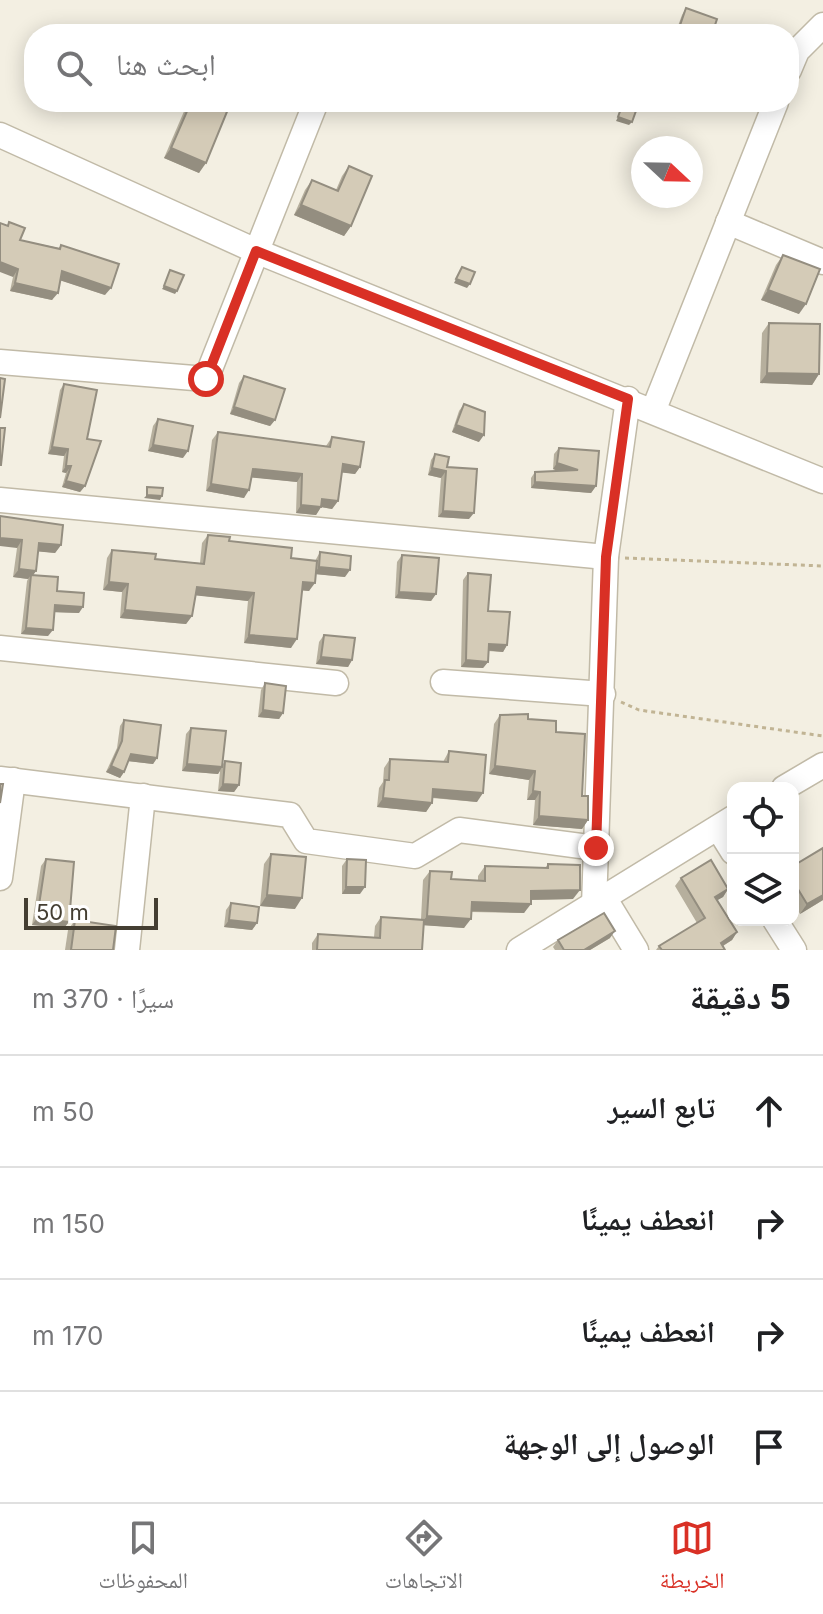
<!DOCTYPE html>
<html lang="ar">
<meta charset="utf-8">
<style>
body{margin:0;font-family:Inter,"Noto Naskh Arabic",sans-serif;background:#f2f2f2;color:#202124;direction:rtl}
.controls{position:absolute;right:24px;bottom:24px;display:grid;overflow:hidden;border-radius:16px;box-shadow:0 4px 20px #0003}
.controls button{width:72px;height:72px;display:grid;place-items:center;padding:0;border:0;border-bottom:2px solid #e0e0e0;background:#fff;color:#202124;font:40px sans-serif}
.compass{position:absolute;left:631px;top:136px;width:72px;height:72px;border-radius:50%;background:#fff;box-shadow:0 4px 20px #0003;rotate:112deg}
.scale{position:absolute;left:24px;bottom:20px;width:134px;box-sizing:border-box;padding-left:8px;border:4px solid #443e32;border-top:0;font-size:22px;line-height:28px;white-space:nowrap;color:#443e32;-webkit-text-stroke:6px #fff;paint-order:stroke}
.stop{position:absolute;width:24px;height:24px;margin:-18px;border:6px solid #d93025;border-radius:50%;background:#fff}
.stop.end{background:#d93025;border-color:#fff;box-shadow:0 2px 8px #0008}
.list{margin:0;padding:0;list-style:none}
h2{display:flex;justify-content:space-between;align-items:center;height:104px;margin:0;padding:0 32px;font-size:34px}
h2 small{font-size:26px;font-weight:400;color:#757577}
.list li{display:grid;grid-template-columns:52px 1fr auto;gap:24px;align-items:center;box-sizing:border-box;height:112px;padding:0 32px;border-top:2px solid #e0e0e0}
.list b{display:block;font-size:30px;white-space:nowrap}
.list em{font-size:26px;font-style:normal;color:#757577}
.icon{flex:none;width:44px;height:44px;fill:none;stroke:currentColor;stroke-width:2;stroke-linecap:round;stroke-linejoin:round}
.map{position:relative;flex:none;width:823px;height:950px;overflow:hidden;direction:ltr}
.search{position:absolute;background:#fff;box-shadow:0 4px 20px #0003;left:24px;right:24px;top:24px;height:88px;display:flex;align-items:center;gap:20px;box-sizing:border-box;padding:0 28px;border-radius:32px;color:#757577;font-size:30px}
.sheet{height:552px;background:#fff}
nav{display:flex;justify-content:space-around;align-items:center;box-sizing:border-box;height:112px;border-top:2px solid #e0e0e0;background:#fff;font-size:22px;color:#757577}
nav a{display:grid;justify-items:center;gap:4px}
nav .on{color:#d93025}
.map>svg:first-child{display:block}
</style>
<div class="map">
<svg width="823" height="950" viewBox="0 0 823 950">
<rect width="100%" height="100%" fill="#f3efe2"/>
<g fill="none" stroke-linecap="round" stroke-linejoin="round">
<defs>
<g id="minor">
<path d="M789,70L797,51L823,25"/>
<path d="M0,135L256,251L823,481"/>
<path d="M728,222L823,262"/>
<path d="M0,362L206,379L316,102"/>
<path d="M654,409L776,102"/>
<path d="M0,500L606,557"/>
<path d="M0,648L336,683"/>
<path d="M443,682L603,694"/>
<path d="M0,779L290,815L306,841L415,856L459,830L596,848"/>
<path d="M784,788L823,765"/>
<path d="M718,828L733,852"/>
<path d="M0,878L13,780"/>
<path d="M605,899L636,950"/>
<path d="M594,906L606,557L628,399"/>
<path d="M775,920L794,950"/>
<path d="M127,950L143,796"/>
<path d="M519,950L733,818"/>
</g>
</defs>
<use href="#minor" stroke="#c1baa7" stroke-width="27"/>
<g stroke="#c1b494" stroke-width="3" stroke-dasharray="4 4" stroke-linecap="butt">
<path d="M625,558L823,566"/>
<path d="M621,702L639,710L823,736"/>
</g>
<use href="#minor" stroke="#fff" stroke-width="24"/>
</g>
<g fill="#b6af9d">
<path d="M686,8L712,34H675L682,15Z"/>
<path d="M188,102H231L199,173L164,158Z"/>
<path d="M349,166L351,226L344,236L294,215L305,190L312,180L336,190L342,176Z"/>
<path d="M9,222L20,240L59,248L61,245L105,295L60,280L52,300L10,291L13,277L7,226Z"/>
<path d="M783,255L799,314L761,300L776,265Z"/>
<path d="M769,323L819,374L812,385L760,383L762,333Z"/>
<path d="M244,376L275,420L270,426L230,414L239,383Z"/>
<path d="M64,384L87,439L85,486L80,492L62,487L66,473L62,472L64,456L48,454L60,390Z"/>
<path d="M464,404L479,442L452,432L459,411Z"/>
<path d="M158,419L183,458L148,451L153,426Z"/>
<path d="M218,432L326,446L332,437L360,467L355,474L342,472L338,501L332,509L321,507L316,515L296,513L297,482L251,477L244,498L206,491L212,440Z"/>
<path d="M559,448L596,486L591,493L531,488V478L535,472L558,471L553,469L554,454Z"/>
<path d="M435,454L447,467L469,519L438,517L441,478L428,475L431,460Z"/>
<path d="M0,516L61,545L55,553L38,551L36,571L33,575L57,591L79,613L54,612L48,636L21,634L27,581L28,579L13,577L17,548Z"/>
<path d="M208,535L291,558L315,561L320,552L345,577L316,574L309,591L302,590L291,648L244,643L248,601L196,595L192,616L186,624L120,618L122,592L103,590L107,558L112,550L155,559L200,563L202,543Z"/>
<path d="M402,555L436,594L431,601L395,598L397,562Z"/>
<path d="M468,573L507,645L503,652L488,651V662L483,668L461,667L463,580Z"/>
<path d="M324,635L352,660L348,667L316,664L319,642Z"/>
<path d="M265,683L283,713L279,719L258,717L261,690Z"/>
<path d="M500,715L528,719L556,732L588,820L582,829L533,825L535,800H527L529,780L489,774L494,724Z"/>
<path d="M124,720L157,758L153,764L128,761L124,772L120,778L106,772L117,748L120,726Z"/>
<path d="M191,728L223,764L225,761L239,785L234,792L218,791L220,771L218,774L182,771L186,734Z"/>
<path d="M449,751L477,802L432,798V803L426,812L377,807L379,788L383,782L384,768L390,759L443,762Z"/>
<path d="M271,854L295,909L260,906L264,864Z"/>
<path d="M46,859L64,928L32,925L41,866Z"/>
<path d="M347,859L360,894H342V866Z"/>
<path d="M548,864L573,899L531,900L524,913L471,912L464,928L424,925L422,950H312V943L318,934L374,937L375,926L381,917L421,919L423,880L430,871L451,879L478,881V876L485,866L545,868Z"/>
<path d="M793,866L823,900L800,914L793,902Z"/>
<path d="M681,878L728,889L723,897L717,900L737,932L732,940L723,946L725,950H656L659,946L697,923L675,886Z"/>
<path d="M231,903L257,923L252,930L224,927L226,910Z"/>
<path d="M75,920L113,950H65L68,930Z"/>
<path d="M610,938L590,950H555L553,947L558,940Z"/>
</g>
<g fill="#948e80">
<path d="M618,117L632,122L629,125L616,121Z"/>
<path d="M171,148L206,163L199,173L164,158Z"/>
<path d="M301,205L351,226L344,236L294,215Z"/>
<path d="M0,262L18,269L13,277L0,272Z"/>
<path d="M62,271L111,288L105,295L56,279Z"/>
<path d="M456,279L470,284L467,288L454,283Z"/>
<path d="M15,283L58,293L52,300L10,291Z"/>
<path d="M164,286L177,291L175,294L162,289Z"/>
<path d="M768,290L806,304L799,314L761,300Z"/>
<path d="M767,373L819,374L812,385L760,383Z"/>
<path d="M234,407L275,420L270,426L230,414Z"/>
<path d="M456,425L484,435L479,442L452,432Z"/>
<path d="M153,445L188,451L183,458L148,451Z"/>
<path d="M52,447L68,449L64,456L48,454Z"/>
<path d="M557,463L578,470L574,477L553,469Z"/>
<path d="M343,464L360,467L355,474L337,472Z"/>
<path d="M66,466H71L66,473L62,472Z"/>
<path d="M432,468L446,471L441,478L428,475Z"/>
<path d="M253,469L302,474L297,482L247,477Z"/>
<path d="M66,481L85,486L80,492L62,487Z"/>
<path d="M535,482L596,486L591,493L531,488Z"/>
<path d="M211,484L249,490L244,498L206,491Z"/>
<path d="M147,495L162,496L160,500L144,498Z"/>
<path d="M322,499L338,501L332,509L321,507L316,515L296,513L301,505Z"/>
<path d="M443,511L474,513L469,519L438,517Z"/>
<path d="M0,538L22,540L17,548L0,546Z"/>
<path d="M39,543L61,545L55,553L33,551Z"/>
<path d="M319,567L350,570L345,577L314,574Z"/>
<path d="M19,569L36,571L31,578V575L28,579L13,577Z"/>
<path d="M109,582L128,584L122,592L103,590Z"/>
<path d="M303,582L315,583L309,591L297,590Z"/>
<path d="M197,587L254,593L248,601L192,595Z"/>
<path d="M399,592L436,594L431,601L395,598Z"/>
<path d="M55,605L83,607L79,613L50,612Z"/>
<path d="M125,610L192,616L186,624L120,618Z"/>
<path d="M26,628L53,630L48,636L21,634Z"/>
<path d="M249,635L297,639L291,648L244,643Z"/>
<path d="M489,644L507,645L503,652L484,650Z"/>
<path d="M321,657L352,660L348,667L316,664Z"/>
<path d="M466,660L488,662L483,668L461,667Z"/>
<path d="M263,710L283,713L279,719L258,717Z"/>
<path d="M131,754L157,758L153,764L127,761Z"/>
<path d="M187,764L222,767L218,774L182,771Z"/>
<path d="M111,766L124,772L120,778L106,772Z"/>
<path d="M495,766L535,771L529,780L489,774Z"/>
<path d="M223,784L239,785L234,792L218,791Z"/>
<path d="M433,789L483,793L477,802L427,797Z"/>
<path d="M533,791L540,792L535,800H527Z"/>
<path d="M383,798L432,803L426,812L377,807Z"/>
<path d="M539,816L588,820L582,829L533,825Z"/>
<path d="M346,887H365L360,894H342Z"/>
<path d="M728,889L723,897L709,905L715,897Z"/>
<path d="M580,890L573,899L525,900L531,891Z"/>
<path d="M267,895L302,898L295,909L260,906Z"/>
<path d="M823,895V900L800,914L807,904Z"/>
<path d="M472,902L531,904L524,913L465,911Z"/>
<path d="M427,916L471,919L464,928L420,925Z"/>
<path d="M37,918L69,922L64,928L32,925Z"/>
<path d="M229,920L257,923L252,930L224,927Z"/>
<path d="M615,931L610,938L590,950H584Z"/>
<path d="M737,932L732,940L716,950L721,943Z"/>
</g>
<g fill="#d4cbb7" stroke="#948e80" stroke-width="2">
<path d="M686,8L717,19L712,34H677Z"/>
<path d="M191,102H231L206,163L171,148Z"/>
<path d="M623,103L637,108L632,122L618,117Z"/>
<path d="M349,166L372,176L351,226L301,205L312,180L338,191Z"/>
<path d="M9,222L25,228L20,240L60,249L61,245L119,264L111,288L62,271L58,293L15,283L18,269L0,262V223L8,226Z"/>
<path d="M783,255L820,269L806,304L768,290Z"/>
<path d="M462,267L475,272L470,284L456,279Z"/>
<path d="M170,270L184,275L177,291L164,286Z"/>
<path d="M769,323L820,324L819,374L767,373Z"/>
<path d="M244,376L285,389L275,420L234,407Z"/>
<path d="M0,378L5,379L0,418Z"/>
<path d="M64,384L97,390L87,439L101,441L85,486L66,481L71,466H66L68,449L52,447Z"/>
<path d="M464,404L485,412L484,435L456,425Z"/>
<path d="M158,419L193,426L188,451L153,445Z"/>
<path d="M0,428H5L1,465H0Z"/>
<path d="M218,432L330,447L332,437L364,442L360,467L343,464L338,501L322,499L321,507L301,505L302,474L253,469L249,490L211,484Z"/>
<path d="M559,448L599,451L596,486L535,482V472L578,470L557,463Z"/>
<path d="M435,454L449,457L447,467L477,469L474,513L443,511L446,471L432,468Z"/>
<path d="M147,487L163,488L162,496L147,495Z"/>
<path d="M0,516L63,525L61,545L39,543L36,571L19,569L22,540L0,538Z"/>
<path d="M208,535L230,537L229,541L292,548L291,558L317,561L315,583L303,582L297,639L249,635L254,593L197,587L192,616L125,610L128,584L109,582L112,550L156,554L155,559L204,564Z"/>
<path d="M320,552L351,556L350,570L319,567Z"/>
<path d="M402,555L439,558L436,594L399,592Z"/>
<path d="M468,573L491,575L488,611L510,612L507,645L489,644L488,662L466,660Z"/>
<path d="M31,575L58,577L57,591L84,593L83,607L55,605L53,630L26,628Z"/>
<path d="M324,635L355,638L352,660L321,657Z"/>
<path d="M265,683L286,686L283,713L263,710Z"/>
<path d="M528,714V719L556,721V732L585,734L582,796H588V820L539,816L540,792L533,791L535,771L495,766L500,715Z"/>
<path d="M124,720L161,725L157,758L131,754L124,772L111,766L122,741Z"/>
<path d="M191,728L226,731L222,767L187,764Z"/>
<path d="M449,751L486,755L483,793L433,789L432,803L383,798L385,780H389L390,759L448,762Z"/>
<path d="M225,761L241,763L239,785L223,784Z"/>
<path d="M0,784H3L0,803Z"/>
<path d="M823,848V895L807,904L793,881V866Z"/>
<path d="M271,854L306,857L302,898L267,895Z"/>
<path d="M46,859L74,862L69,922L37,918Z"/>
<path d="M347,859L366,860L365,887H346Z"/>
<path d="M711,860L728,889L715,897L737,932L721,943L725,950H662L659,946L705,918L681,878Z"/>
<path d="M548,864L580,865V890L531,891V904L472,902L471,919L427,916L430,871L452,872L451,879L485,881V866L548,868Z"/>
<path d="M231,903L259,907L257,923L229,920Z"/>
<path d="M604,913L615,931L584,950H564L558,940Z"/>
<path d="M381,917L424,920L422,950H317L318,934L380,938Z"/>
<path d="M75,920L116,926L113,950H71Z"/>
</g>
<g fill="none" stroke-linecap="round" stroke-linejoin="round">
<path stroke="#d93025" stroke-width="10" d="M206,379L256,251L628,399L606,557L596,848"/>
</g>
</svg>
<div class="controls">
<button><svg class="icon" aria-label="locate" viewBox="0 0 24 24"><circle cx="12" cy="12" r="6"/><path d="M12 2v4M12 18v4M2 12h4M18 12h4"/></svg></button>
<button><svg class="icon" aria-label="layers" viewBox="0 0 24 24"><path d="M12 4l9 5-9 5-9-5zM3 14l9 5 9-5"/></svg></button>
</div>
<svg class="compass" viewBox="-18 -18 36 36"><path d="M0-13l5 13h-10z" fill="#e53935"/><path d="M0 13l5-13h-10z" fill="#757577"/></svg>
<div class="scale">50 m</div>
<div class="stop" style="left:206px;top:379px"></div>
<div class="stop end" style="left:596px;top:848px"></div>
<div class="search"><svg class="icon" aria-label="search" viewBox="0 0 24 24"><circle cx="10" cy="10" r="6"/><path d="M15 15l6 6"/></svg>ابحث هنا</div>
</div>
<section class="sheet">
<h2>5 دقيقة<small>سيرًا · 370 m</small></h2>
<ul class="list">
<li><svg class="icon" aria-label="ahead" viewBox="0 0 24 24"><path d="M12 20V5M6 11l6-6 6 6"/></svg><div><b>تابع السير</b></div><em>50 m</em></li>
<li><svg class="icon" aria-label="right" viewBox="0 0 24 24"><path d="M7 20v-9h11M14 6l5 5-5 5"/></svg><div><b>انعطف يمينًا</b></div><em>150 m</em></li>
<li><svg class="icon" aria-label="right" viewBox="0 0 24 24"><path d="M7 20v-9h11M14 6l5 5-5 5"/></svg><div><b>انعطف يمينًا</b></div><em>170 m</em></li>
<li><svg class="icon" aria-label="arrive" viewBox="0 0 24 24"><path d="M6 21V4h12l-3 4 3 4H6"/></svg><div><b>الوصول إلى الوجهة</b></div></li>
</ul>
</section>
<nav>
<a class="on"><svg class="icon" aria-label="map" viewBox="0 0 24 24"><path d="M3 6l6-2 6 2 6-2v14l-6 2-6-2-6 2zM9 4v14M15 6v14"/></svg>الخريطة</a>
<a><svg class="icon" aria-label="directions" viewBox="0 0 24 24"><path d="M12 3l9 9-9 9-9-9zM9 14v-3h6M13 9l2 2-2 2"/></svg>الاتجاهات</a>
<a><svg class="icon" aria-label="saved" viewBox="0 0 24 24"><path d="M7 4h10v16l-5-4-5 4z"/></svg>المحفوظات</a>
</nav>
